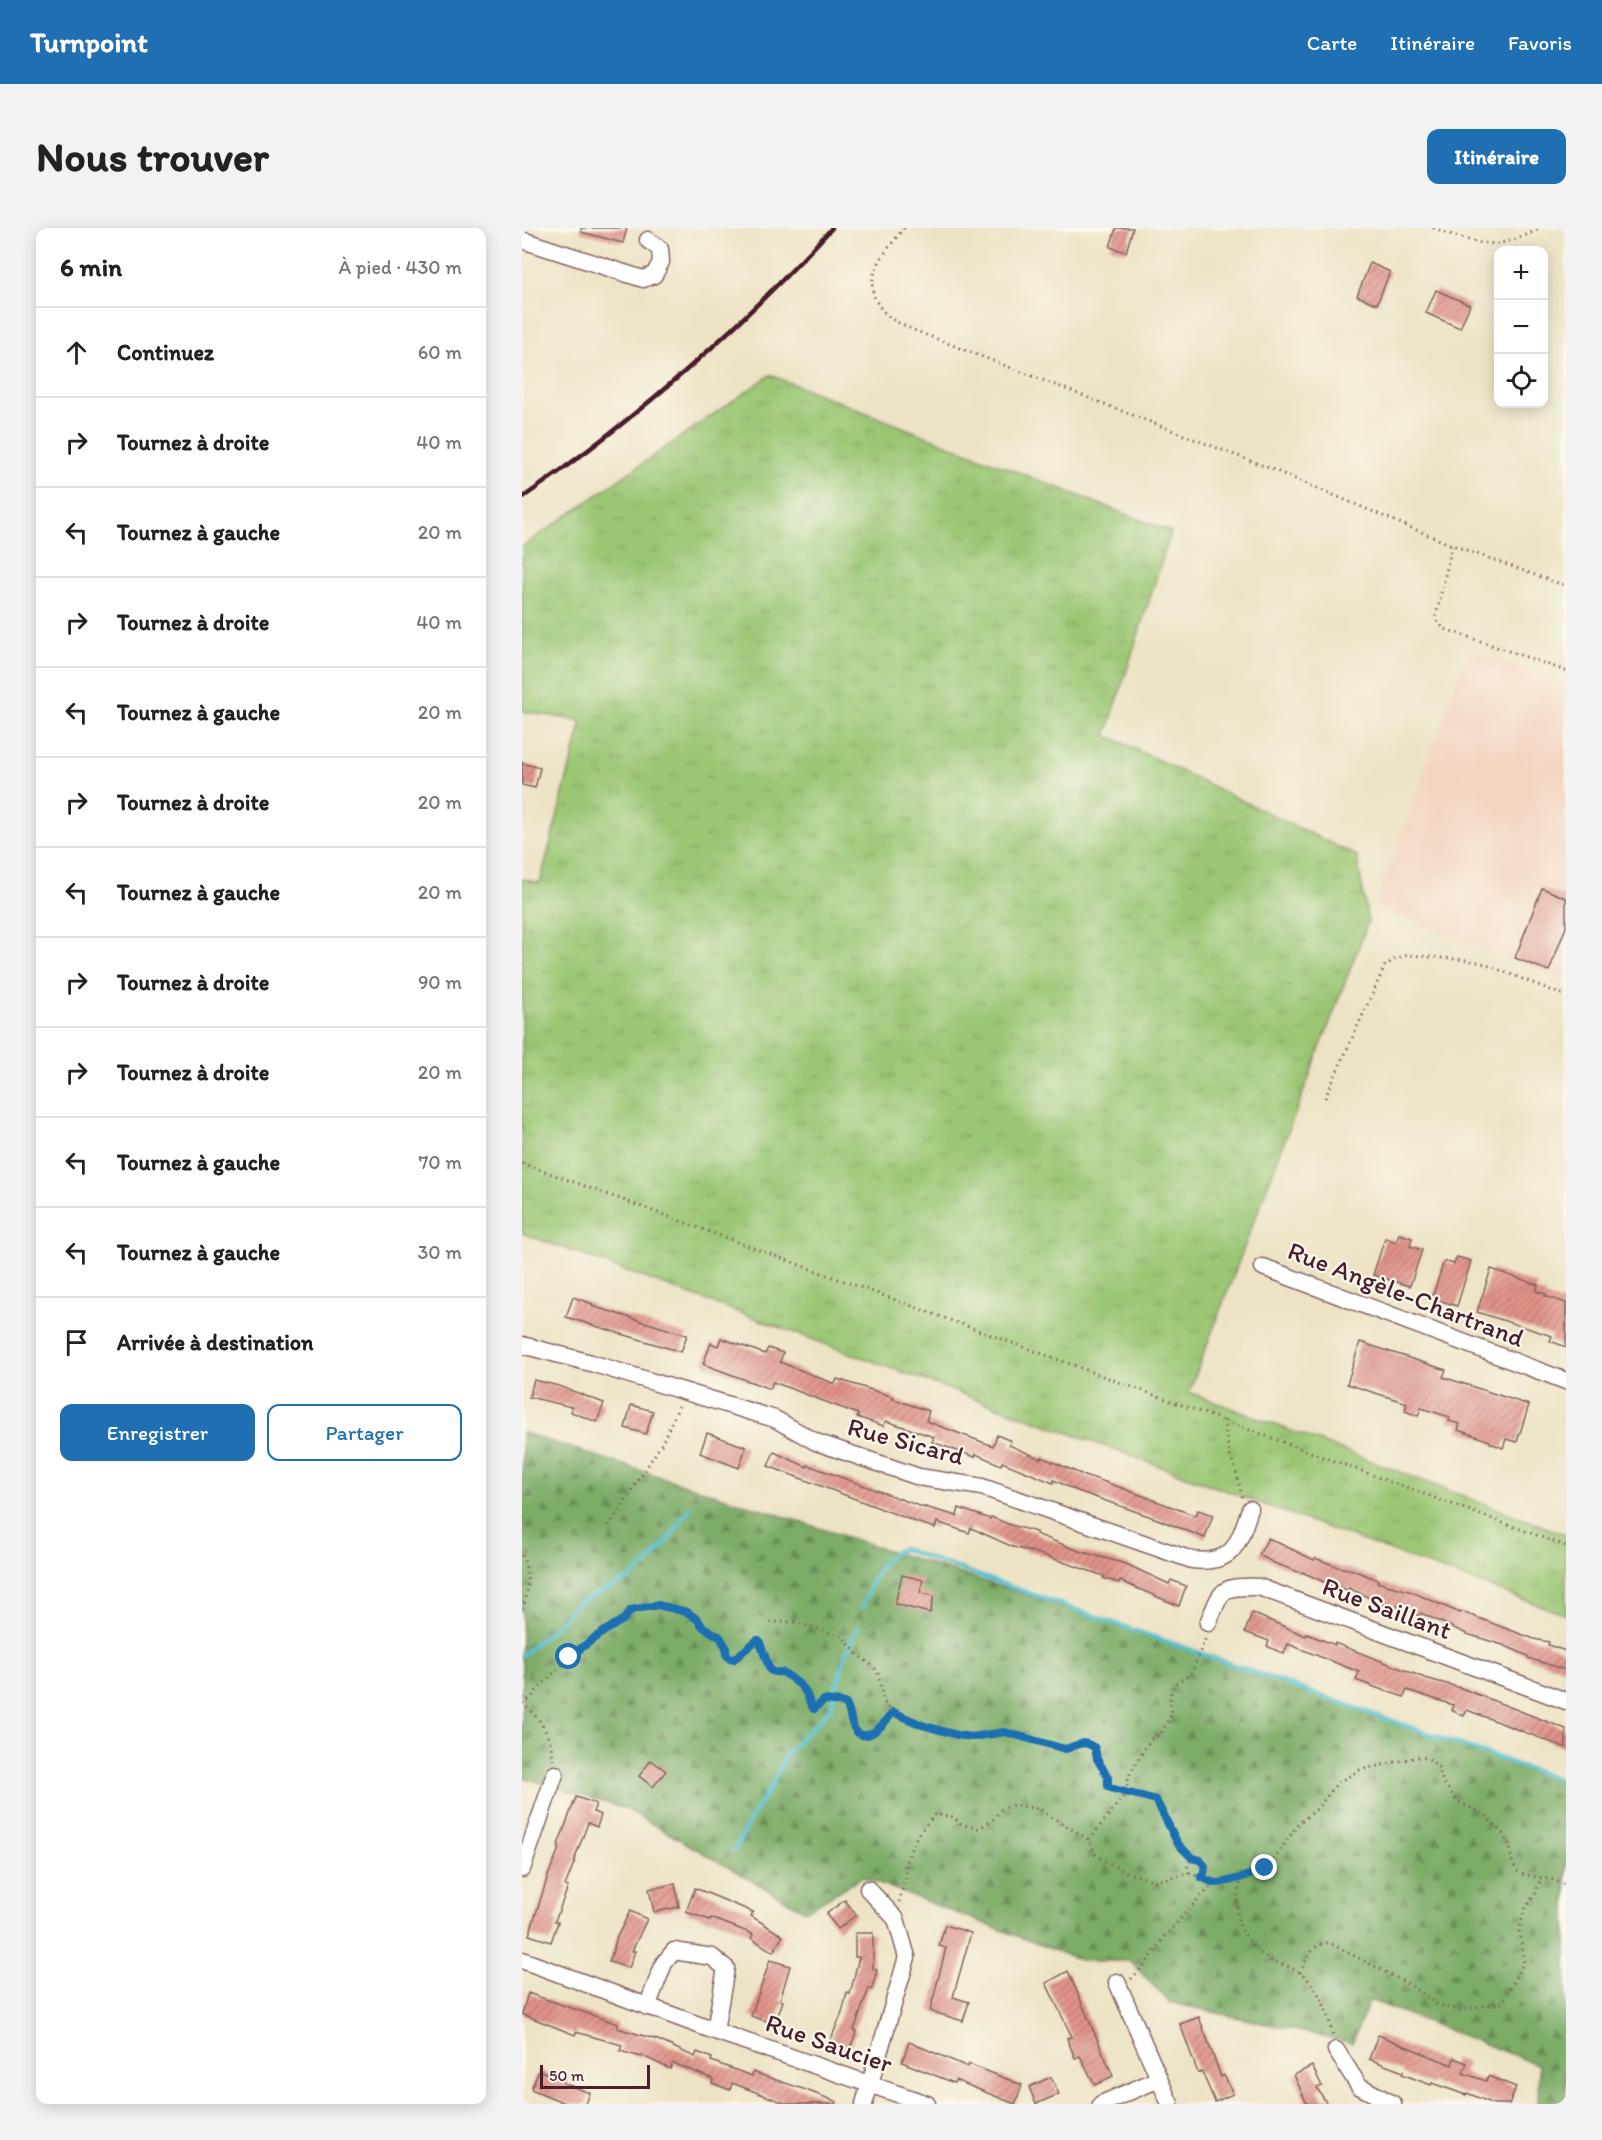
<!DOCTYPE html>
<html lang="fr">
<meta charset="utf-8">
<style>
body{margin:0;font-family:Itim,sans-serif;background:#f2f2f2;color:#222}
.controls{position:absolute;right:18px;top:18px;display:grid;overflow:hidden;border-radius:12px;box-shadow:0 3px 15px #0003}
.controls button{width:54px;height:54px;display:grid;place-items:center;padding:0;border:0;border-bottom:2px solid #e0e0e0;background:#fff;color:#222;font:30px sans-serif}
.scale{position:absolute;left:18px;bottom:15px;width:110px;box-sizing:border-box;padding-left:6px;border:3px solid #4a1f2b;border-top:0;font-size:16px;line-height:21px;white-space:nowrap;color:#4a1f2b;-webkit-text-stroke:4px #fbf7ec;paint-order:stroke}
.stop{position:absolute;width:18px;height:18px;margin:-14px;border:4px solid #1f6fb2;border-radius:50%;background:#fff}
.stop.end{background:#1f6fb2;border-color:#fff;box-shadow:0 2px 6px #0008}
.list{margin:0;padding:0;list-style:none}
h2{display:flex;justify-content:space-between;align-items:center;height:78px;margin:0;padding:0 24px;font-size:26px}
h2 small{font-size:20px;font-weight:400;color:#767676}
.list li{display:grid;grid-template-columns:39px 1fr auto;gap:18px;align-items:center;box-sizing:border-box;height:90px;padding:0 24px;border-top:2px solid #e0e0e0}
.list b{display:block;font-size:22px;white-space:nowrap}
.list em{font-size:20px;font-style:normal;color:#767676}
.actions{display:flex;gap:12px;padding:18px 24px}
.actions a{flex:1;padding:14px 0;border:2px solid #1f6fb2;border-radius:12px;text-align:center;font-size:21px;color:#1f6fb2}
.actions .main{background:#1f6fb2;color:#fff}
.icon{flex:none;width:33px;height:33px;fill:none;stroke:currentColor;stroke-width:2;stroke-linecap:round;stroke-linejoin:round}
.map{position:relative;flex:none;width:1044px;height:1876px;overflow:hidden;border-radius:12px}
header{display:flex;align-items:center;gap:36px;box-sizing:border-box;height:84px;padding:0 30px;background:#1f6fb2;color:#fff}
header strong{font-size:28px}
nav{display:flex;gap:33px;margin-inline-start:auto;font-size:21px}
.intro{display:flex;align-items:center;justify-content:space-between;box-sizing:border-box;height:144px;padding:0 36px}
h1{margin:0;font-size:42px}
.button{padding:15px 27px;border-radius:12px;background:#1f6fb2;color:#fff;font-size:21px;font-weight:700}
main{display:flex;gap:36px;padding:0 36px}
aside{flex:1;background:#fff;border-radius:12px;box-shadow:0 3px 15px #0003}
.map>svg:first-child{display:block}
</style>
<header>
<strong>Turnpoint</strong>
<nav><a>Carte</a><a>Itinéraire</a><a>Favoris</a></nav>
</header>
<div class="intro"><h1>Nous trouver</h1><a class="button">Itinéraire</a></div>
<main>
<aside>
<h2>6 min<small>À pied · 430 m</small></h2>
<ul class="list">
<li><svg class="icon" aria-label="ahead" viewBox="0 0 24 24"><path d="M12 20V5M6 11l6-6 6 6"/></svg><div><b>Continuez</b></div><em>60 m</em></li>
<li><svg class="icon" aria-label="right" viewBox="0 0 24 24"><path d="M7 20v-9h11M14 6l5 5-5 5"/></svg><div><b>Tournez à droite</b></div><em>40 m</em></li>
<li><svg class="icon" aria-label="left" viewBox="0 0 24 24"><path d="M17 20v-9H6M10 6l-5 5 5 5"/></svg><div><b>Tournez à gauche</b></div><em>20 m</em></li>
<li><svg class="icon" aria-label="right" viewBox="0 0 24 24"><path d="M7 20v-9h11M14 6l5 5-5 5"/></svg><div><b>Tournez à droite</b></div><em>40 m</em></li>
<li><svg class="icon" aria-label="left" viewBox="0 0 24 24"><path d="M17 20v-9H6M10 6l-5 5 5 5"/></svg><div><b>Tournez à gauche</b></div><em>20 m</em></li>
<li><svg class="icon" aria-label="right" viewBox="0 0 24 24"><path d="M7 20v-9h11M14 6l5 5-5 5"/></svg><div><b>Tournez à droite</b></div><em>20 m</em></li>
<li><svg class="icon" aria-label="left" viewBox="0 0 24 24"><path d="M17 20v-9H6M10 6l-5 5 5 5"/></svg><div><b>Tournez à gauche</b></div><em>20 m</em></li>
<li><svg class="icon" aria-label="right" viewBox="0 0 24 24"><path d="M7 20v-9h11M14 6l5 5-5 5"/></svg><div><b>Tournez à droite</b></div><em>90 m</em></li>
<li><svg class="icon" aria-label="right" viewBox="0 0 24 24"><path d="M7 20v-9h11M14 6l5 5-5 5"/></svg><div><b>Tournez à droite</b></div><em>20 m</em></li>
<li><svg class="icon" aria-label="left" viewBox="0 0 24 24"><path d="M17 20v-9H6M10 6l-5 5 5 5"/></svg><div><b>Tournez à gauche</b></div><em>70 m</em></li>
<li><svg class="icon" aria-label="left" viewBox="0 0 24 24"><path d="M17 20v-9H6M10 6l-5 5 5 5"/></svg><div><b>Tournez à gauche</b></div><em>30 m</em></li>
<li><svg class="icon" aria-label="arrive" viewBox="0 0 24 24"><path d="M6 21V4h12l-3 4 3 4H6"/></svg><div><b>Arrivée à destination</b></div></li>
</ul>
<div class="actions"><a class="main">Enregistrer</a><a>Partager</a></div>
</aside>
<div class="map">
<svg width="1044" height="1876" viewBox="0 0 1044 1876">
<defs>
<pattern id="grass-tufts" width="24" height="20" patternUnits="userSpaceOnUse" patternTransform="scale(1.5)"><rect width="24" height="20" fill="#9bc775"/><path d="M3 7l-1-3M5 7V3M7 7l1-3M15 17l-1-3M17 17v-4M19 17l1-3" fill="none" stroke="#87aa65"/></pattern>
<pattern id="forest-firs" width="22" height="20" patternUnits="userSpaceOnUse" patternTransform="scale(1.5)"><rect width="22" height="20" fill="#7cac66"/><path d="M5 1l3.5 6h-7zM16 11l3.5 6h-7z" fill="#688b54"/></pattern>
<pattern id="building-hatch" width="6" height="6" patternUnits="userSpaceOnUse" patternTransform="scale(1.5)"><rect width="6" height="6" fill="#e09388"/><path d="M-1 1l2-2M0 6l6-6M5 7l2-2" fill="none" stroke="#b8776f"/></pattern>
</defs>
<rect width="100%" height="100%" fill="#fbf7ec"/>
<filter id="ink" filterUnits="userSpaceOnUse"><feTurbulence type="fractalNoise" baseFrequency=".0167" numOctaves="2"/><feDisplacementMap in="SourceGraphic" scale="12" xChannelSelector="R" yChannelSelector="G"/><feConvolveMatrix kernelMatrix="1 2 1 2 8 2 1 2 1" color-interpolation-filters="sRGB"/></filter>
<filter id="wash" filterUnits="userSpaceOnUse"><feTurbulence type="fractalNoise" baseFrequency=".008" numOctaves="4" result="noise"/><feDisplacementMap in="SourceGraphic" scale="24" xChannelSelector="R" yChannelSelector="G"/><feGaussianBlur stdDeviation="1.35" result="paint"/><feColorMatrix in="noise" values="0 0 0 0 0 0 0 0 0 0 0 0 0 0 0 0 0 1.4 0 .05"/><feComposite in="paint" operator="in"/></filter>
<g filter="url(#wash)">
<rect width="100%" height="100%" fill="#ede3c4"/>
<path fill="#f3d4bf" d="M946,422L1044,455V752L853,679Z"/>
<path fill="url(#grass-tufts)" stroke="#727350" stroke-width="1.5" d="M248,147L649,304L584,507L835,628L846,694L667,1164L1044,1307V1387L0,1005V651L18,655L60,493L0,483V319Z"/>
<path fill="url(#forest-firs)" stroke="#636648" stroke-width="1.5" d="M0,1204L662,1418L1044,1554V1876H1016L1017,1837L848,1772L830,1815L647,1774L608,1733H560L341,1649L283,1683L104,1581L0,1549Z"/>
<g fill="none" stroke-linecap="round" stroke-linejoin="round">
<g stroke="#55c0cf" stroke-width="4.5">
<path d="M341,1379C348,1357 358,1327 381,1321L1044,1554"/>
<path d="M0,1427L36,1396L55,1375L109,1350L129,1332L146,1312L168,1280"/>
<path d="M212,1623L231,1586L250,1557L263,1527L308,1481L325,1423L336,1399"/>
</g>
</g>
<g id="blocks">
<g fill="url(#building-hatch)">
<path d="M59,0H105L101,15L59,4Z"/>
<path d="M594,0H611L604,24L588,19Z"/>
<path d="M848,35L868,44L855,76L835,68Z"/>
<path d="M914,62L948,77L938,100L904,85Z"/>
<path d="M0,535L18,540L13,560L0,557Z"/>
<path d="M1020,660L1044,670V699L1027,743L993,730Z"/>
<path d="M877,1006L890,1010L888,1018L900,1022L888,1058L851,1047L863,1010L874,1014Z"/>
<path d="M935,1029L949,1033L935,1078L910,1070L922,1033L932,1036Z"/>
<path d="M969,1041L1016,1057L1014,1063L1024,1066L1023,1068L1044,1075V1119L1028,1113L1030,1108L955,1084Z"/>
<path d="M51,1069L71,1076L70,1078L165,1107L159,1124L44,1089Z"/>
<path d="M199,1110L243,1126L246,1120L261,1125L258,1134L313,1156L315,1151L372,1169L371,1171L407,1183L404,1193L471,1218L475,1207L489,1213L487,1217L519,1231L520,1229L568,1250L569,1249L600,1260L674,1288L676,1282L691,1287L683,1310L635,1291L553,1262L532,1252L531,1255L480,1234L479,1237L454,1226L453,1229L410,1214L412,1209L364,1193L362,1198L335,1189L336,1186L251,1154L248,1161L181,1136L189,1115L196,1118Z"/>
<path d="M838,1114L924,1142L921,1149L1007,1177L995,1214L984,1211L981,1220L968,1215V1213L936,1202L938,1196L927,1193L928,1189L899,1180L896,1188L883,1183L885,1175L825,1156Z"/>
<path d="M12,1152L37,1158L82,1175L75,1194L49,1184L50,1179L7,1169Z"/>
<path d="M109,1177L131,1183L124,1206L103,1200Z"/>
<path d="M185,1205L224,1219L217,1240L178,1225Z"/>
<path d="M252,1224L285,1239L286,1237L313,1247L403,1280V1279L435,1288L437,1280L468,1291L469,1289L489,1297L514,1304V1306L557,1323L604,1336L647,1356L649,1352L664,1358L657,1378L598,1353L597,1355L581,1350L582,1348L509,1323V1324L491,1319L449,1300L447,1305L415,1294L413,1300L397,1295L246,1238Z"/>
<path d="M746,1310L792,1332L793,1330L816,1339L831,1342L856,1352L855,1354L890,1364L938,1385V1383L1012,1411L1027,1414L1026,1417L1044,1423V1442L1006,1430V1428L981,1417L945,1406L899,1385L897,1388L875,1377L874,1380L858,1375L827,1360L826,1362L811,1358L780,1344L779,1345L752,1335L737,1327Z"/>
<path d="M380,1347L401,1352L398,1365L412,1368L408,1385L373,1376Z"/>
<path d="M730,1385L784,1408L785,1406L813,1417V1415L903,1450L939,1460L1044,1501V1520L945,1482L942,1488L929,1482L931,1477L885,1462L882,1469L852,1459L834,1452L837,1444L766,1416L762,1426L745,1418L747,1413L723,1404Z"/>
<path d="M129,1532L144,1543L131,1559L117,1548Z"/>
<path d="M54,1569L74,1576L71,1584L79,1587L75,1599L66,1595L53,1630H54L43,1658L46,1659L33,1693L36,1694L29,1714L7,1707L27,1645L38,1618L36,1617Z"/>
<path d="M153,1656L157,1679L132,1684L127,1661Z"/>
<path d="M173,1660L231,1684L229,1688L261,1708L251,1724L229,1710L231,1706L189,1690L188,1692L164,1684Z"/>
<path d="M323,1672L334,1687L316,1701L304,1686Z"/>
<path d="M108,1683L125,1691L110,1723H113L107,1740L87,1734L95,1709Z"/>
<path d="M423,1697L449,1705L431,1769L447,1774L441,1793L408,1783L424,1720L417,1718Z"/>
<path d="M333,1705H351V1741L355,1742L350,1761L347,1760L332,1802L335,1803L326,1824L307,1815L320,1785L325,1765L328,1766L337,1729H333Z"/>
<path d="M248,1732L268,1738L258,1772L261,1773L253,1796L229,1788Z"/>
<path d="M546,1743L591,1848L573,1857L558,1828L553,1830L545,1810L550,1809L524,1755Z"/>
<path d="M6,1765L96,1796L95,1800L136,1812L173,1829L175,1824L190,1830L189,1833L230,1848L231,1844L284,1862L315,1874L314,1876H265L210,1855L208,1862L190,1855L191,1851L151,1835L148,1841L119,1827V1829L98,1823L100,1817L54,1804L53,1807L0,1786Z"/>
<path d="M677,1789L699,1849L702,1847L711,1866L693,1874L680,1844L676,1845L658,1796Z"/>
<path d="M856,1807L930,1837L932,1830L945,1835L941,1845L964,1853L966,1848L994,1859L987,1876H972L945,1865L944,1867L910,1855L909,1857L880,1846L881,1844L847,1831Z"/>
<path d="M387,1814L446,1839L447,1836L500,1857L493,1876L433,1852L432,1855L380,1834Z"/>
<path d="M790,1838L800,1858L795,1860L805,1876H785L772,1847Z"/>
<path d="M17,1842L42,1853L41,1855L68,1865L64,1876H45L9,1861Z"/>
<path d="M529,1849L537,1866L514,1876L507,1859Z"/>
</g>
</g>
</g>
<g filter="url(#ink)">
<use href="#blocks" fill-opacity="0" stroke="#836461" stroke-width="1.5"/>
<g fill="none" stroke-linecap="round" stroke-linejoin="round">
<defs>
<g id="minor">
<path d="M0,12L121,51L132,47L139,34L138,21L126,12"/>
<path d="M741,1039L1044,1153"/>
<path d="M0,1117L69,1135L253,1191L294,1214L397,1249L460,1259L670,1332C712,1337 716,1316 728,1281"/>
<path d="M686,1395C701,1360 698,1358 737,1359L1044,1473"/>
<path d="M0,1641L33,1546"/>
<path d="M0,1732L193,1803L405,1876"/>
<path d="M595,1754L648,1876"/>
<path d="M125,1779L142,1735L152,1723L190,1729L204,1740L193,1803"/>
<path d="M814,1822L837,1858L871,1876"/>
<path d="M342,1876L385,1729L374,1691L346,1661"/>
<path d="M579,1876L637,1851"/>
</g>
</defs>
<use href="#minor" stroke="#836461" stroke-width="19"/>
<g stroke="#836461" stroke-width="3" stroke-dasharray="1.5 4.5" stroke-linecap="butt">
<path d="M382,0C362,26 332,56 365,87C371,93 382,97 389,101L752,242L930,317L1044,358"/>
<path d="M911,0C959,17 972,24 1019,0"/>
<path d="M930,317L914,388L916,395L923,401L1044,443"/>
<path d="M803,870L863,738L874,730L887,727L944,732L960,735L1044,768"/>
<path d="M0,935L1044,1318"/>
<path d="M702,1192L707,1225L713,1239L720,1269"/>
<path d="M87,1298L139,1217L157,1178"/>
<path d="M0,1327C7,1345 8,1363 0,1381"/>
<path d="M248,1394H273L321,1409L335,1426L352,1439L356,1445L362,1474L371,1484L400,1497L450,1509L483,1505L543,1521L558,1514L564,1515L573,1520L575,1531L586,1549V1559C602,1565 618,1567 634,1572L656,1616L670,1630L678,1632L683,1638V1645L679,1649"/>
<path d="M0,1470L6,1472L9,1470C35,1438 67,1412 102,1391C106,1382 113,1382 121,1381C139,1378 159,1377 174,1390C177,1393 179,1398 183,1400C188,1404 195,1406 199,1411C204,1417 203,1425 208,1432L212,1431L235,1412H238L248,1442C254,1446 256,1442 262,1445C263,1445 280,1458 281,1460C286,1466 286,1474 292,1481L302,1472L319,1474L324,1476L335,1505C351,1511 363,1495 371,1484"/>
<path d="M0,1475C19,1491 29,1507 31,1532"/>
<path d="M567,1612L603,1566L608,1545L628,1512L640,1504L650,1485L648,1468L652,1456L669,1446L684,1409"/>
<path d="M667,1645L665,1640L670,1630"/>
<path d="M719,1649C714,1675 710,1693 728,1714C732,1718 736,1724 741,1727C755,1737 773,1738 785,1751C801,1767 806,1787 811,1809"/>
<path d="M377,1674L384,1647L383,1638L390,1618L397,1605L413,1586L432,1589L439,1597L456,1600L470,1593L479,1582L491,1577L517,1581L567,1612L574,1628L601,1643L633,1653L667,1645L693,1655"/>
<path d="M778,1745C785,1731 791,1713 808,1715L888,1757L916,1777L938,1782L981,1774L1002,1734L997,1702L1003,1681L1013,1666L1019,1650"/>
<path d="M609,1751L624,1736L643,1708L677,1670L693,1655L727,1648L743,1640L752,1631L777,1595L796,1580L816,1554L838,1542L896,1529L906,1530L916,1539L921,1554L936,1574L962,1586L982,1607L988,1618L989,1630L994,1643L999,1646L1031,1652L1044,1657"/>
</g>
<use href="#minor" stroke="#fff" stroke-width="16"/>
<path stroke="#4a1f2b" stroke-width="4.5" d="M0,270C113,192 217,101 310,0"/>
</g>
</g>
<g fill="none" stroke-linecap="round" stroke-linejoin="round" filter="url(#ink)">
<path stroke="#1f6fb2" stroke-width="8" d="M47,1429L78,1406L102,1391L109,1382L136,1377L165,1384L175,1391L181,1399L198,1409L204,1419V1426L208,1431H212L235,1412H237L248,1442C254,1447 256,1442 262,1445C263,1445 280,1458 281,1460C286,1466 286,1474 292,1481L302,1472L319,1474L324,1476C329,1484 328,1496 334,1503C346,1517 365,1492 371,1484L400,1497L435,1507L450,1509L483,1504L543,1521C556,1518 560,1510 573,1520L575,1531L586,1549V1559C602,1565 618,1567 634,1572L656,1616L670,1630L678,1632L683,1638L682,1645L679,1649C683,1651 689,1654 693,1655C701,1656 736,1645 743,1640"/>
</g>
<g text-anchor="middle" stroke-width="4.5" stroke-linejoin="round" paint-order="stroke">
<g font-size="26" fill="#4a1f2b" stroke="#fbf7ec">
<text transform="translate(884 1066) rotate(21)" y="9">Rue Angèle-Chartrand</text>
<text transform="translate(384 1213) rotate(15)" y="9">Rue Sicard</text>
<text transform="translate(865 1380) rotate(20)" y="9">Rue Saillant</text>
<text transform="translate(307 1815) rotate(19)" y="9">Rue Saucier</text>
</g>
</g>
</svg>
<div class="controls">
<button>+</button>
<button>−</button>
<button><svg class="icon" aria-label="locate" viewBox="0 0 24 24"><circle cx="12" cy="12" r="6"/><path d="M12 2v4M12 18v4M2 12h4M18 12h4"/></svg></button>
</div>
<div class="scale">50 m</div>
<div class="stop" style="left:47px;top:1429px"></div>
<div class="stop end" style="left:743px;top:1640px"></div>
</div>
</main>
